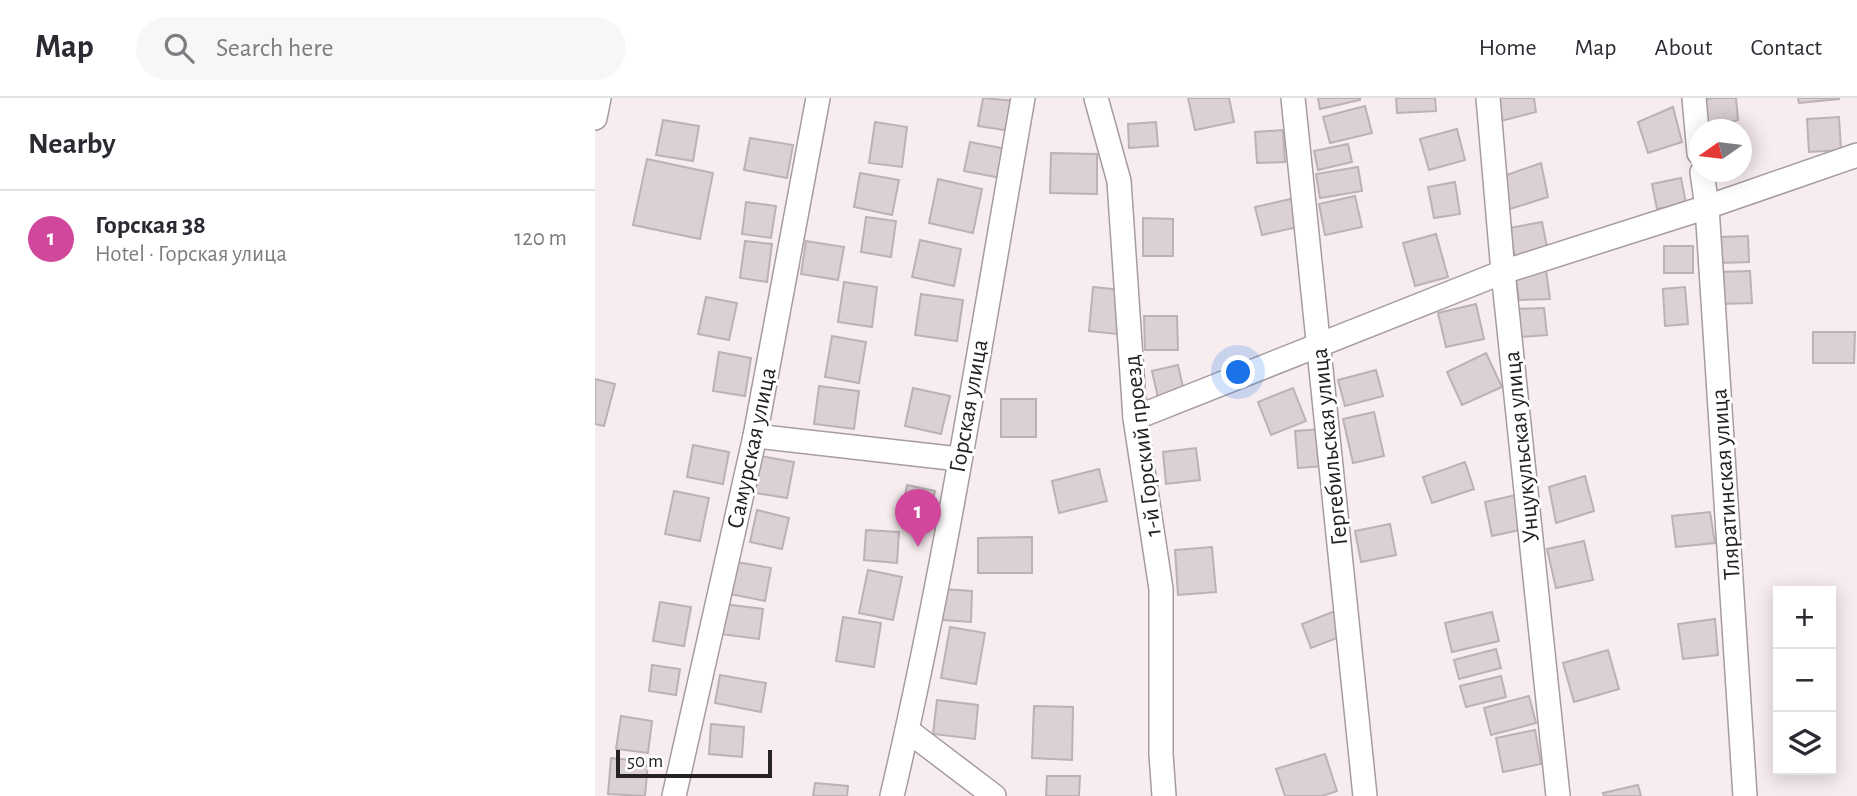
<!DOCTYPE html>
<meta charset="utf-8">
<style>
body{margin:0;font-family:"Alegreya Sans",sans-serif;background:#f7f7f7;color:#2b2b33}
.controls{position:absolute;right:21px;bottom:21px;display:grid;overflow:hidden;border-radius:0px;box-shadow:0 4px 18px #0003}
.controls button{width:63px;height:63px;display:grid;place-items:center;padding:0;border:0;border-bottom:2px solid #e1e1e2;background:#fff;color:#2b2b33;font:35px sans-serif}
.compass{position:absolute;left:1094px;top:21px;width:63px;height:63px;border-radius:50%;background:#fff;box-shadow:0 4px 18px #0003;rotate:256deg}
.scale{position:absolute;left:21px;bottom:18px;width:156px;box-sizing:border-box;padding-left:7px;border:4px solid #262223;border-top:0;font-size:19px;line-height:24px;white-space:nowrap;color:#262223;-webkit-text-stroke:5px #fff;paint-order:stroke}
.you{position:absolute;left:644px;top:275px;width:24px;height:24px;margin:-18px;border:5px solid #fff;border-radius:50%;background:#1a73e8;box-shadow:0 0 0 10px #1a73e833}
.badge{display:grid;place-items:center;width:46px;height:46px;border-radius:50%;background:#3b7e8f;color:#fff;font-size:23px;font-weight:700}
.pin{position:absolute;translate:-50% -58px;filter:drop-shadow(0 2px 4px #0008)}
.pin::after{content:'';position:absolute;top:37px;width:24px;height:21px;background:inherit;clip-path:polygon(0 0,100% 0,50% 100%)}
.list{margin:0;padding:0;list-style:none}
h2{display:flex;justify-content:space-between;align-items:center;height:91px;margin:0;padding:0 28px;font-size:30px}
h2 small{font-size:23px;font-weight:400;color:#7c7c81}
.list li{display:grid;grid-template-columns:46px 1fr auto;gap:21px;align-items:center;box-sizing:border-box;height:98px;padding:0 28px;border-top:2px solid #e1e1e2}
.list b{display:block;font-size:26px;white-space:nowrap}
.list p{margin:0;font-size:23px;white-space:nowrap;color:#7c7c81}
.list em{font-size:23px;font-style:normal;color:#7c7c81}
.icon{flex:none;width:38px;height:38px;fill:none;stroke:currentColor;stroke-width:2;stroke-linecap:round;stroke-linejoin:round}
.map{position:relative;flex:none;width:1262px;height:698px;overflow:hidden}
header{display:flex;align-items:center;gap:42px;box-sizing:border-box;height:98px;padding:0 35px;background:#fff;border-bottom:2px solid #e1e1e2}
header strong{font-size:33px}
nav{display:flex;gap:38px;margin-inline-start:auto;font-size:24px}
.search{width:490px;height:63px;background:#f7f7f7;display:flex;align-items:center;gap:18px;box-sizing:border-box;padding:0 24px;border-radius:38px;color:#7c7c81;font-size:26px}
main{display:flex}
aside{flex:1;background:#fff}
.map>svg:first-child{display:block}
</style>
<header>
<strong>Map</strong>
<div class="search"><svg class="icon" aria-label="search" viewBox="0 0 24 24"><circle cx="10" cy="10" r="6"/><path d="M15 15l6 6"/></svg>Search here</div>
<nav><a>Home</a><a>Map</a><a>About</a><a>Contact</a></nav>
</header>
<main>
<aside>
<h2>Nearby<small></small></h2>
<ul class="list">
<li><span class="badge" style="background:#d1479c">1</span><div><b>Горская 38</b><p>Hotel · Горская улица</p></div><em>120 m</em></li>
</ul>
</aside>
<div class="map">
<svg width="1262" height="698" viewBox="0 0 1262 698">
<rect width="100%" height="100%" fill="#f7ecee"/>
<g fill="#dbd0d3" stroke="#bcb1b4" stroke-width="2">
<path d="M388,0L421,3L416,33L383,28Z"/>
<path d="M593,0H634L639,24L600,32Z"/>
<path d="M723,0H765V2L725,11Z"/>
<path d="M801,0H840L841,13L802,15Z"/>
<path d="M904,0H939L941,14L906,23Z"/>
<path d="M1118,0H1141L1143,22L1109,30L1105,3Z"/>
<path d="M1203,0H1244V1L1204,5Z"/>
<path d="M770,8L777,35L735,45L728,19Z"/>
<path d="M1078,9L1087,44L1053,55L1043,24Z"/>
<path d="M1244,19L1246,52L1214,54L1212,21Z"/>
<path d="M68,22L104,28L98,63L61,57Z"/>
<path d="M280,24L312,29L307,69L274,65Z"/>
<path d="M561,24L563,48L534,50L533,26Z"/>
<path d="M862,31L870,62L834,72L825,41Z"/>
<path d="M688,32L690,64L662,65L660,34Z"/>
<path d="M155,40L198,47L192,80L149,72Z"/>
<path d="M375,44L412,51L406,80L369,73Z"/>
<path d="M753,46L757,64L723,72L719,53Z"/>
<path d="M456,55L502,56V96L455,95Z"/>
<path d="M52,61L118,75L105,141L38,127Z"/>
<path d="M946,65L953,99L915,111L906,79Z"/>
<path d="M763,69L767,93L725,100L721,76Z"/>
<path d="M265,75L304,82L297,117L259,109Z"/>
<path d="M1086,80L1091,105L1062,111L1057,86Z"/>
<path d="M343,81L387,91L378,135L334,125Z"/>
<path d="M860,84L865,116L839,120L833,89Z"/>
<path d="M760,98L767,129L730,137L724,106Z"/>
<path d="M700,100L707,128L667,137L660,109Z"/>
<path d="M151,104L181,108L176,140L147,136Z"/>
<path d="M271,119L301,123L296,159L266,154Z"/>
<path d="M548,120L578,121V158H548Z"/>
<path d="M947,124L953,154L920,160L914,130Z"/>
<path d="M841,136L853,179L820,188L808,145Z"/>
<path d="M1153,138L1154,164L1125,165L1124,139Z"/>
<path d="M325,142L366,151L359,188L317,179Z"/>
<path d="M150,143L177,146L172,184L145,180Z"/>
<path d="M211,143L249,149L243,182L206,176Z"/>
<rect x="1069" y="148" width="29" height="27"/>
<path d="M951,172L955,201L924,202L920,176Z"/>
<path d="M1155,173L1157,205L1126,206L1124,174Z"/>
<path d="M249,184L282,189L277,229L243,224Z"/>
<path d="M498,189L526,192L522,236L494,233Z"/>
<path d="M1090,189L1093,226L1070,228L1068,191Z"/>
<path d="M326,196L368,202L362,243L320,237Z"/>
<path d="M111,199L142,205L134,242L103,236Z"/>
<path d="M881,206L889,241L851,249L843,215Z"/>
<path d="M949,210L952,237L925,239L920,211Z"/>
<path d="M549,218H582L583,252H550Z"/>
<path d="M1218,234H1260L1259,265H1218Z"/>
<path d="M237,238L271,244L264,285L230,279Z"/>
<path d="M124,254L156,260L150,298L118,293Z"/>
<path d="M891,255L907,289L867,307L852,274Z"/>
<path d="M583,267L590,298L564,304L557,273Z"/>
<path d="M781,272L788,298L750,308L743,282Z"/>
<path d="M0,281L20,286L9,328L0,326Z"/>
<path d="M224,288L264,293L259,331L219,326Z"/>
<path d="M318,290L355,298L346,336L310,328Z"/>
<path d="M698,290L711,323L676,337L663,304Z"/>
<rect x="406" y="301" width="35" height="38"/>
<path d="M779,314L789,358L758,365L748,321Z"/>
<path d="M728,331L731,368L703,370L700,333Z"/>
<path d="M98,347L134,354L128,386L92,379Z"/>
<path d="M601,350L605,382L571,386L568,354Z"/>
<path d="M166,358L199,364L192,400L160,395Z"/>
<path d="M870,364L879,391L837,405L828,379Z"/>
<path d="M504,371L512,403L464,415L457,383Z"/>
<path d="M990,378L999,413L961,425L954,389Z"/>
<path d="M312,387L340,393L333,423L306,417Z"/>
<path d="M79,393L114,400L105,443L70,436Z"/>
<path d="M921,397L929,431L897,438L890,404Z"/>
<path d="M162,412L194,420L187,451L155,444Z"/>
<path d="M1115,414L1120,445L1081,449L1077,418Z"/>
<path d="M795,426L801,457L766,464L760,433Z"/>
<path d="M271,432L304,434L302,465L269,462Z"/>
<path d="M437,439V475H383V440Z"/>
<path d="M989,443L998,482L961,490L952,451Z"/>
<path d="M617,449L621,494L583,497L580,452Z"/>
<path d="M142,464L176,470L170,503L135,496Z"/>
<path d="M273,472L307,479L298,522L264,515Z"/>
<path d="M348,491L377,493L376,524L347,522Z"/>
<path d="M65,504L96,509L89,548L58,543Z"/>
<path d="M129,506L168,511L164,541L125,536Z"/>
<path d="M740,513L750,537L716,550L707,526Z"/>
<path d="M897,514L904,543L857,554L850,525Z"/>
<path d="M248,519L286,525L279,569L241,563Z"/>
<path d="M1120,521L1123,557L1088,561L1083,526Z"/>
<path d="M355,529L390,535L381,586L346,580Z"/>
<path d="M901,551L906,570L864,581L859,562Z"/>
<path d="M1013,552L1024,591L979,604L968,565Z"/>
<path d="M57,567L85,571L81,597L54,593Z"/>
<path d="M125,577L171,585L166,614L120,605Z"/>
<path d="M906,578L911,599L871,609L865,588Z"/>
<path d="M934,598L941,625L896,637L889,610Z"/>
<path d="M342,602L383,607L380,641L338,636Z"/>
<path d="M439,608L478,609L477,662L437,660Z"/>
<path d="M26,618L57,623L53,655L21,651Z"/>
<path d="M116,626L149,629L147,659L114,656Z"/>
<path d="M940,632L946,666L908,674L901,640Z"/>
<path d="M730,656L742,693L727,698H690L681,671Z"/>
<path d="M16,660L53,664L50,698L13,696Z"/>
<path d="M452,678H485L484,698H451Z"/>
<path d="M220,685L253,688L252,698H218Z"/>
<path d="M1043,687L1046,698H1009L1008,695Z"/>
</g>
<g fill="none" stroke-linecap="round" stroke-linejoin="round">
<defs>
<g id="street">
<path d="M501,0L524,83L540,320L566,491V656L569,698"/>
<path d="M698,0L770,698"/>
<path d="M893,0L908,174L963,698"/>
<path d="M1099,0L1104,55"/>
<path d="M0,20L4,0"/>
<path d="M1107,74L1112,109L1150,698"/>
<path d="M540,320L908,174L1112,109L1262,57"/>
<path d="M160,338L364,361"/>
<path d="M312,632L399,698"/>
<path d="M79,698L160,338L223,0"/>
<path d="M297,698C351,468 387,233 428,0"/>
</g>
</defs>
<use href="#street" stroke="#a69c9f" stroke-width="26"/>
<use href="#street" stroke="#fff" stroke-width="23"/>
</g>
<g text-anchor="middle" stroke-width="6" stroke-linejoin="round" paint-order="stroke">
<g font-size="24" fill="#262223" stroke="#fff">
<text transform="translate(373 308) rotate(-80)" y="8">Горская улица</text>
<text transform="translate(547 348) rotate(-97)" y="8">1-й Горский проезд</text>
<text transform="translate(734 349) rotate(-96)" y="8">Гергебильская улица</text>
<text transform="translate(926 349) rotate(-96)" y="8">Унцукульская улица</text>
<text transform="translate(156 350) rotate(-78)" y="8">Самурская улица</text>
<text transform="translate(1130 386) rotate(-94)" y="8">Тляратинская улица</text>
</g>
</g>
</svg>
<div class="controls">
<button>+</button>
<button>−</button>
<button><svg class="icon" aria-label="layers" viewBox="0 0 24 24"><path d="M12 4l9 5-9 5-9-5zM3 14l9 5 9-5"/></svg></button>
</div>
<svg class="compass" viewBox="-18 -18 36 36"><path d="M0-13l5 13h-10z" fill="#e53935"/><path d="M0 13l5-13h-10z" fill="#7c7c81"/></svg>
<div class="scale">50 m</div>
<div class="you"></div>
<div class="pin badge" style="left:323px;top:449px;background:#d1479c">1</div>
</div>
</main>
